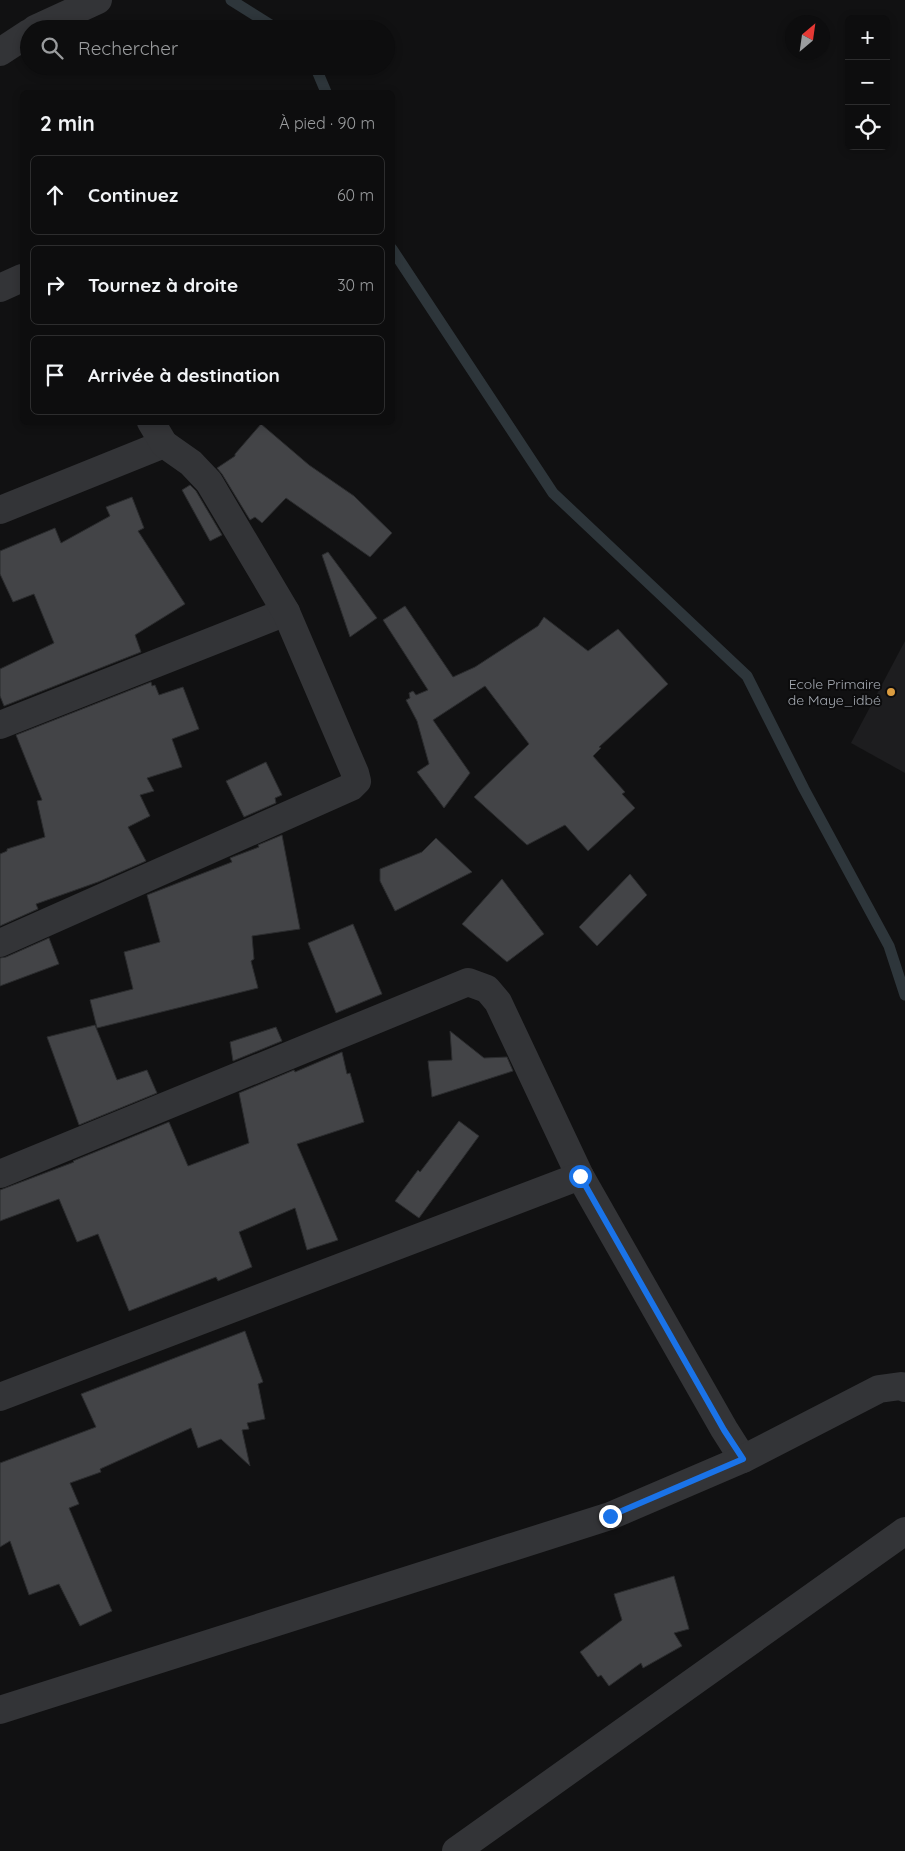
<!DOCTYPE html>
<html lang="fr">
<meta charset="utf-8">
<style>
body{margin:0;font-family:Quicksand,sans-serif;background:#161617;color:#f1f3f6}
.controls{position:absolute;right:15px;top:15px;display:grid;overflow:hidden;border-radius:8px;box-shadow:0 2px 8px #0003}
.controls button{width:45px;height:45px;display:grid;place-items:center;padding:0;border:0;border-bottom:1px solid #2d2d2e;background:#0d0d0e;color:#f1f3f6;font:25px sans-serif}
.compass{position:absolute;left:785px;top:15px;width:45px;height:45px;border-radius:50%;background:#0d0d0e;box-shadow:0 2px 8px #0003;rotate:29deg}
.stop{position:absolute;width:15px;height:15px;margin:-11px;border:4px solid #1a73e8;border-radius:50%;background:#fff}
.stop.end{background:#1a73e8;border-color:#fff;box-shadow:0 1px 5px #0008}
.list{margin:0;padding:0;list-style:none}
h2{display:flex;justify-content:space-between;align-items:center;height:65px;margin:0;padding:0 20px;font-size:21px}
h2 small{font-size:16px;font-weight:400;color:#9a9c9e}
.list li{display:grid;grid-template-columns:32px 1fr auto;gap:15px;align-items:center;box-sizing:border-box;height:80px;margin:0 10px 10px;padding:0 10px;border:1px solid #2d2d2e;border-radius:8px}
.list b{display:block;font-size:19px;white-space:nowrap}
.list em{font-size:16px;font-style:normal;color:#9a9c9e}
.icon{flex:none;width:28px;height:28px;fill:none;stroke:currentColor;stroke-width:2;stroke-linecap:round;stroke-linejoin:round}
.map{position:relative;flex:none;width:905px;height:1851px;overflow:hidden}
.search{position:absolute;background:#0d0d0e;box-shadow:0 2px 8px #0003;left:20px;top:20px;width:375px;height:55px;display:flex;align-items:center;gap:12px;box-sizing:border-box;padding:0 18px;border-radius:28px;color:#9a9c9e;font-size:19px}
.panel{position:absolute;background:#0d0d0e;box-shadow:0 2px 8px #0003;left:20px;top:90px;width:375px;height:335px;border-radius:8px}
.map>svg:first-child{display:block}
</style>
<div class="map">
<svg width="905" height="1851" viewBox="0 0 905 1851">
<rect width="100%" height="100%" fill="#111112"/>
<path fill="#1d1d1f" d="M905,641V773L851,743Z"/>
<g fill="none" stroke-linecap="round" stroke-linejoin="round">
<g stroke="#2e363b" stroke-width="11">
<path d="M231,0L277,29"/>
<path d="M315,66L326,92"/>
<path d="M392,249L553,493L747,676L804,789L889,946L905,995"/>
</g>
</g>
<g fill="#434447" stroke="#2b2c2e">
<path d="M261,424L309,465L354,496L392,533L370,557L286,498L262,523L255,517L250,520L222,474L217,468L235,456V454Z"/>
<path d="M190,485L196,491L222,535L210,541L182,490Z"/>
<path d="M132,497L144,528L138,531L185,604L135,635L141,652L4,706L0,696V669L54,643L34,594L13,602L0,574V551L55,528L61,543L110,516L106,507Z"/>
<path d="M328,552L377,618L350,637L322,555Z"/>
<path d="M405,606L453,677L475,667L538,626L544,617L588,651L618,629L668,684L599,747L601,748L593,756L625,792L622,794L635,808L588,851L565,825L527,845L474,797L529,744L485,686L433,720L470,773L444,808L417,772L429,764L417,721L406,700L410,698L409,693L413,691L416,695L428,690L383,620Z"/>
<path d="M151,682L152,686L155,685L159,695L183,687L199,729L172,739L182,767L147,778L154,791L140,795L150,816L128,827L146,861L98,882L36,904L38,909L0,926V854L7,851V849L45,837L37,801L42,800L16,735Z"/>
<path d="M266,762L282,795L275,798L276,803L244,817L226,781Z"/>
<path d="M282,835L300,929L252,936L254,959L251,961L258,988L97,1028L90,1000L133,989L124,952L160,942L147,895L232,862L230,858L259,847L258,845Z"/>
<path d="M436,838L472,872L395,911L380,881V869L422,852Z"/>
<path d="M630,874L647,895L597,946L579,927Z"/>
<path d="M502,879L544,934L507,962L462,924Z"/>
<path d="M353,924L382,994L336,1013L308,943Z"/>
<path d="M49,938L59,964L0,986V958L6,957Z"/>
<path d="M95,1025L117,1080L147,1070L157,1093L79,1125L47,1037Z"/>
<path d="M276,1027L282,1041L233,1061L230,1042Z"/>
<path d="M450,1031L484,1058L507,1057L513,1071L432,1097L428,1061L452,1060Z"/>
<path d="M342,1052L347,1074L350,1073L364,1122L297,1144L338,1240L307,1250L295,1208L239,1232L252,1267L218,1281L216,1277L129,1311L98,1234L77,1242L59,1199L0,1221V1190L74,1162L73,1161L169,1122L188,1166L249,1143L239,1093L294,1070L295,1072Z"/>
<path d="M459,1121L479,1136L419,1218L395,1201L418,1170L420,1172Z"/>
<path d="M245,1331L263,1382L258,1384L265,1419L247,1423L249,1429L242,1430L250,1466L221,1439L198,1448L191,1428L100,1469L101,1472L70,1483L79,1504L69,1508L112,1611L80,1626L59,1584L29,1595L10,1541L0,1547V1463L96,1427L81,1394Z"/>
<path d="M674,1576L689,1629L674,1633L682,1646L643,1668L641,1663L609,1686L601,1675L598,1677L580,1652L622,1620L614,1594Z"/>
</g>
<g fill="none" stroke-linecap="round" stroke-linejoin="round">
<g stroke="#333437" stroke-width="28">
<path d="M35,29L98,0"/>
<path d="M0,52L29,33"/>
<path d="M0,288L22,278"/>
<path d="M0,510L164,444"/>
<path d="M0,725L286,612"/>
<path d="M0,943L351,787L357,781L355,773L286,612L209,482L191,463L164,444L151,422"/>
<path d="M0,1174L468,982L487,989L498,1002L580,1176L724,1429L743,1459"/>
<path d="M0,1397L580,1176"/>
<path d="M0,1710L610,1516L743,1459L879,1389L901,1386L905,1388"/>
</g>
<path stroke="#333437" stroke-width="28" d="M456,1851L905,1531"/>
</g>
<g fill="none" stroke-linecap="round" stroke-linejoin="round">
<path stroke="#1a73e8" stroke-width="6" d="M580,1176L724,1430L743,1459L610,1516"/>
</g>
<circle fill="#db9c40" stroke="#0c0c0d" stroke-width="2" cx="891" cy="692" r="5"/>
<g text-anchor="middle" stroke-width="4" stroke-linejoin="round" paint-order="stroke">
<g font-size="14" fill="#a4a9b1" stroke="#0c0c0d" text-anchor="end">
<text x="881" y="689">Ecole Primaire<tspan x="881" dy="16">de Maye_idbé</tspan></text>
</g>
</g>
</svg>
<div class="controls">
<button>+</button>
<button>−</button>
<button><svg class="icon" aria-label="locate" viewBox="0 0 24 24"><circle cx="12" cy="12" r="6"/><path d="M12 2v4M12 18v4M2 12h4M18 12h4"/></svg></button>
</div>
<svg class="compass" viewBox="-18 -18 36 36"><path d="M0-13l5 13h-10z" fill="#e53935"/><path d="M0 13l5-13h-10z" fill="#9a9c9e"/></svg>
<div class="stop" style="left:580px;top:1176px"></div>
<div class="stop end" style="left:610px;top:1516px"></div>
<div class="search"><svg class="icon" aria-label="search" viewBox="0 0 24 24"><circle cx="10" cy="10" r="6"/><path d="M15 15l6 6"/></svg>Rechercher</div>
<section class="panel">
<h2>2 min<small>À pied · 90 m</small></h2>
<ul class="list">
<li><svg class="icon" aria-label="ahead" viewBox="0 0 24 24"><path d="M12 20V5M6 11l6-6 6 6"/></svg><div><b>Continuez</b></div><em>60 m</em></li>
<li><svg class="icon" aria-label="right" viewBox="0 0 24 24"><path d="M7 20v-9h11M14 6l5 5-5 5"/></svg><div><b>Tournez à droite</b></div><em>30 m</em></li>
<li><svg class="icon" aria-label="arrive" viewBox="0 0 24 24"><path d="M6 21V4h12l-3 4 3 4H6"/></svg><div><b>Arrivée à destination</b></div></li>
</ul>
</section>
</div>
